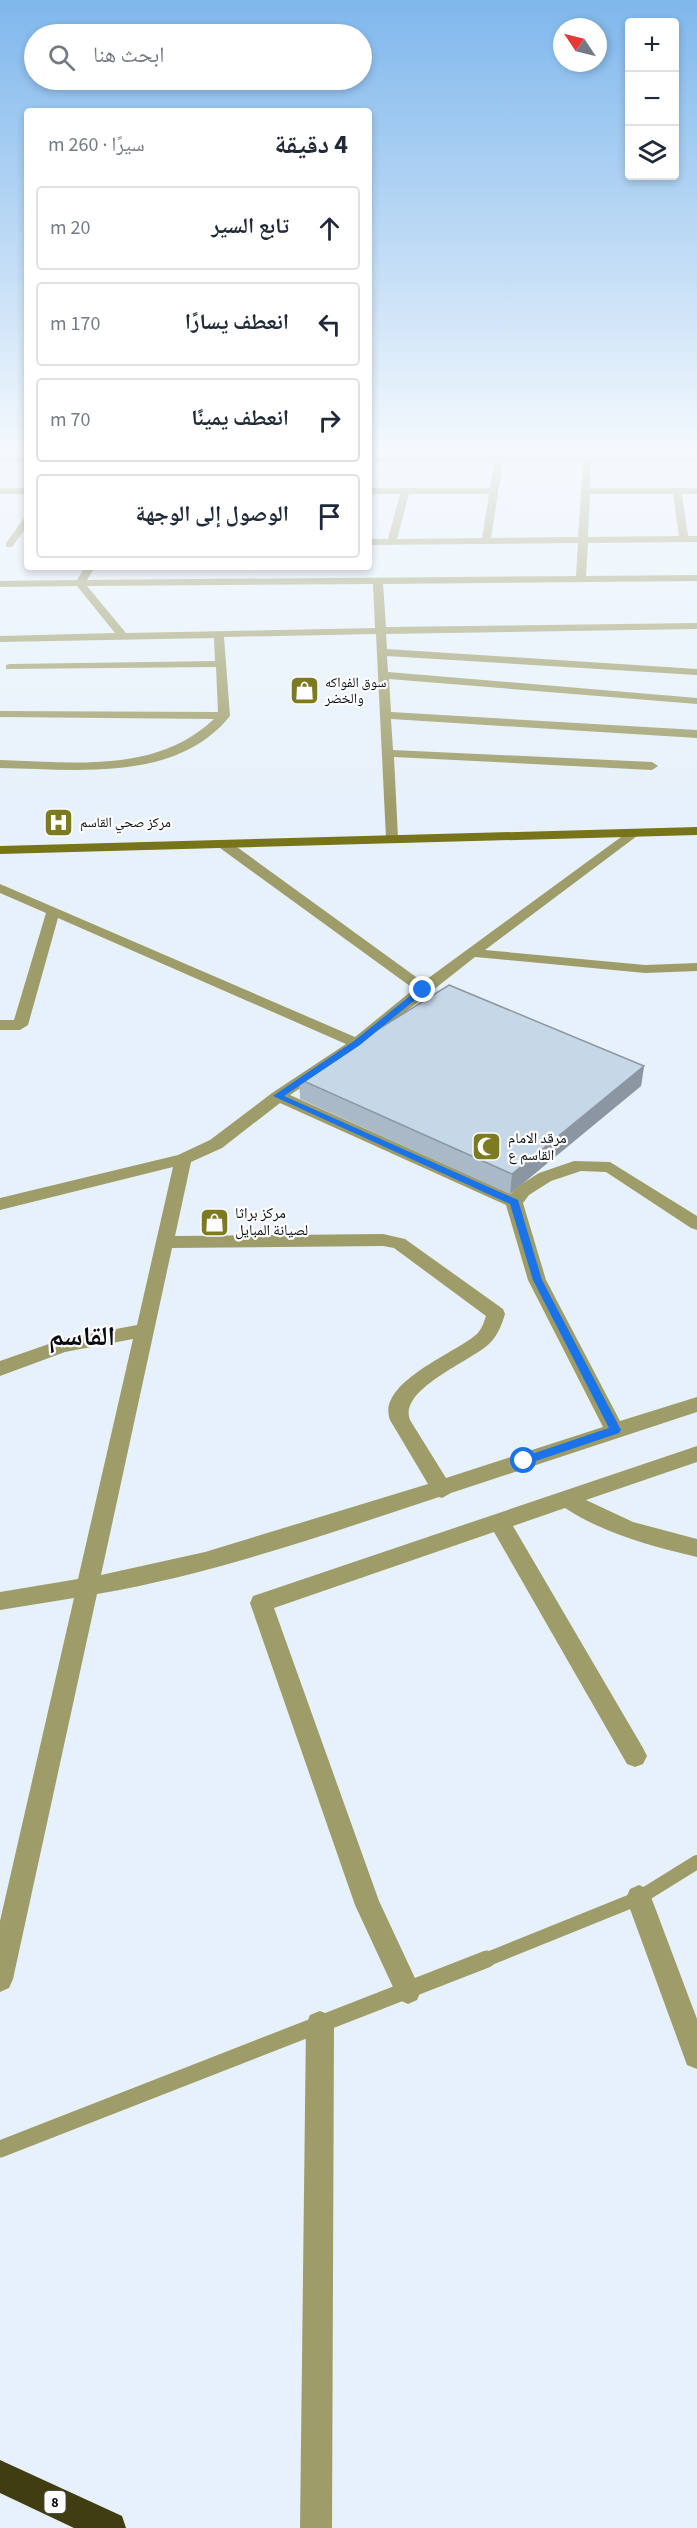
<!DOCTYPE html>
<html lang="ar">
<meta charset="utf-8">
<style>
body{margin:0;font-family:"Source Sans 3","Noto Naskh Arabic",sans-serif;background:#f2f2f3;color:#1f2937;direction:rtl}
.controls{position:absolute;right:18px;top:18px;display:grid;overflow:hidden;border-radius:6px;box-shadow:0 3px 9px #0003}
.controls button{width:54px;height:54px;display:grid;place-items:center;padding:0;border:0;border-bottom:2px solid #e0e1e3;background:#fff;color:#1f2937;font:30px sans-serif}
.compass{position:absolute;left:553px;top:18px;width:54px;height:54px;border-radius:50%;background:#fff;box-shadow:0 3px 9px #0003;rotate:305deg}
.stop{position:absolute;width:18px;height:18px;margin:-14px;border:4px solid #1a73e8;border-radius:50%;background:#fff}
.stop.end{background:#1a73e8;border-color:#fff;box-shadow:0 2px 6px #0008}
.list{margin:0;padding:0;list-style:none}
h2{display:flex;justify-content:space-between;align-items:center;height:78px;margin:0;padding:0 24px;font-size:26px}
h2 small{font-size:20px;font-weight:400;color:#747a83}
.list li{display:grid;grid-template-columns:39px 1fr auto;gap:18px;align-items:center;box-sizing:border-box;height:84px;margin:0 12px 12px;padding:0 12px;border:2px solid #e0e1e3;border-radius:6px}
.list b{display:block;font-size:22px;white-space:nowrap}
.list em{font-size:20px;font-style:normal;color:#747a83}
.icon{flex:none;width:33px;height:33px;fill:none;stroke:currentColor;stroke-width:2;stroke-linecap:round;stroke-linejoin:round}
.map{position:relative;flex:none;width:697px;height:2528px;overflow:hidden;direction:ltr}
.search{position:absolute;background:#fff;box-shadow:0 3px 9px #0003;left:24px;top:24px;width:348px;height:66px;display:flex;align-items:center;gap:15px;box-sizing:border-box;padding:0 21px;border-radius:33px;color:#747a83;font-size:22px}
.panel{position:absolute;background:#fff;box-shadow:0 3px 9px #0003;left:24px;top:108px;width:348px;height:462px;border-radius:6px;direction:rtl}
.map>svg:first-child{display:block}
</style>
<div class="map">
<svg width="697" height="2528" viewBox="0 0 697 2528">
<rect width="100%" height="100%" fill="#e7f1fb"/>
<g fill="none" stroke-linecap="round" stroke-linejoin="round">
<path stroke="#9e9d69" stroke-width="14" d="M483,1961L639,1898L697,1862"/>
<path stroke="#9e9d69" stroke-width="17" d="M0,2149L487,1959"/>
<g fill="#9e9d69" fill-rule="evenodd">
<rect x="0" y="456" width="27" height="6"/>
<path d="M369,456H697V462H591L590,488H697V494H682L688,536H697V542L588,543L586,576L697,575V581L383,584L386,627L697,623V629L386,634L387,649L697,669V675L387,656L388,672L697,698V704L389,679L391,712L697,730V738L391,719L393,750L652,762L658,766L652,770L394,757L398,838L392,842L386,838L376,634L224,637L230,716C176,783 76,769 0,768V760C74,762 156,774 214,719L0,717V711L218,712L216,667L6,669V665L10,664L215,661L214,638L0,642V636L115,633L77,586L0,587V581L77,580L85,567H95L87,580L576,576L578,543L369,545V539H388L400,494H369V488H490L494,462H369ZM503,462H583L578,537L491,538ZM409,494H489L482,538L397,539ZM590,494H673L679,536L588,537ZM373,584L375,628L126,633L87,586Z"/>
<rect x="0" y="488" width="27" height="6"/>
<path d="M27,517V526L12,547H6V543L24,518Z"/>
<path d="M632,829L637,830L638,833L637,836L485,950L645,965L697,963V971L645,973L475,957L362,1046L290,1095L511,1194L517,1187L539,1173L574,1161L610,1162L697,1216V1230L691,1228L606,1172L581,1171L551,1181L529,1195L523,1203L546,1280L620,1421L697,1397V1412L451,1493L442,1498L439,1497C327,1534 213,1574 97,1594L13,1979L9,1988L0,1992V1921L74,1598L0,1610V1592L78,1579L133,1339L65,1352L0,1376V1361L63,1339L137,1325L173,1167L0,1210V1198L178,1155L210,1140L272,1093L346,1044L58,918L28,1025L20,1030H0V1020H14L46,913L0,893V884L355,1037L414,989L220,848L218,845L220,842H230L423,982ZM280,1103L506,1205L528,1280L603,1427L446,1478L410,1420C398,1389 472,1361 490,1343C498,1335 502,1324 505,1314L503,1309L405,1239L383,1234L175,1236L191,1162L222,1148ZM383,1246L394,1248L486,1316C484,1322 482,1328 478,1333C457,1353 376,1382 390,1420L428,1484L205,1552L101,1575L172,1248Z"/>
<path d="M697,1446V1462L586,1500L633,1522L697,1539V1557C651,1546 605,1534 565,1508L513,1526L643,1748L647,1756L643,1764L635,1767L627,1764L494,1532L274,1608L379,1901L421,1991L417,2000L408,2004L399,2000L355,1905L250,1603L253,1596Z"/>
<path d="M639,1885L648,1889L697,2019V2069L687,2065L626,1898L630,1889Z"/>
<path d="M320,2011L330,2015L334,2025L332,2528H300L306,2025L310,2015Z"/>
</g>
<path fill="#777419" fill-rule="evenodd" d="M697,827V835L0,854V846Z"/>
<path fill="#3f3d11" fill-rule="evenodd" d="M0,2460L122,2516L126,2528H74L0,2493Z"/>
</g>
<path fill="#aab9c8" d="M644,1066L641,1086L510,1194L300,1099L299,1079Z"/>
<path fill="#8b96a2" d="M644,1066L641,1086L510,1194L512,1174Z"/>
<path fill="#c6d7e8" stroke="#8b96a2" stroke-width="1.5" d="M449,985L644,1066L512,1174L299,1079Z"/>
<linearGradient id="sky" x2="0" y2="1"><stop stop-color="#7fb7ec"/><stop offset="0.56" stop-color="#f4f9fd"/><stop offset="1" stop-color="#f4f9fd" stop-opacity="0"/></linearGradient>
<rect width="697" height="806" fill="url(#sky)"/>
<path fill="#1a73e8" d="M420,988L427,990L360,1045L284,1096L518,1200L542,1280L621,1430L619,1433L524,1465L519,1461L520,1458L609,1428L533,1280L510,1204L273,1096L354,1041Z"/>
<defs>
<symbol id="shop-square" viewBox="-11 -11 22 22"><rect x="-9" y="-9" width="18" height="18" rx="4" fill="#7d7b22" stroke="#fdfdfd"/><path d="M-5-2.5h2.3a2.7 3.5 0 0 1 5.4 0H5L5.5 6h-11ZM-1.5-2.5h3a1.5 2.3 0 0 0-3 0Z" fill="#fff"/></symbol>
<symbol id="hospital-square" viewBox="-11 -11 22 22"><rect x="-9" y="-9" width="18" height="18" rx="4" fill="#7d7b22" stroke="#fdfdfd"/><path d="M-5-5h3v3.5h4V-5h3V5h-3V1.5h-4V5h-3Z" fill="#fff"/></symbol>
<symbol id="mosque-square" viewBox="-11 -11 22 22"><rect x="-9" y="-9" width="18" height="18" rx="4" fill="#7d7b22" stroke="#fdfdfd"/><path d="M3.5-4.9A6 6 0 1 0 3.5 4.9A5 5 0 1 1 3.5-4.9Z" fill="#fff"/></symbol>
</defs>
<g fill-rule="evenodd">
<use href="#shop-square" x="288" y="674" width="33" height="33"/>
<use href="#hospital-square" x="42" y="806" width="33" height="33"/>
<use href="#mosque-square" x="470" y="1130" width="33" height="33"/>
<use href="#shop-square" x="198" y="1206" width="33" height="33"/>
</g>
<g text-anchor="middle" stroke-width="4.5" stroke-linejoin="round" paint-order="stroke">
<g font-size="14" fill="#070c11" stroke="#fdfdfd" text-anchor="start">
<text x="325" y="687">سوق الفواكه<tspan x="325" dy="16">والخضر</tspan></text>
<text x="80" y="827">مركز صحي القاسم</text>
</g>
<rect fill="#fdfdfd" stroke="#515458" stroke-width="1.5" x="44.5" y="2491" width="21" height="22" rx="4.5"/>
<g font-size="14" font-weight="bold" fill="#070c11">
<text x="55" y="2507">8</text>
</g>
<g font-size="15" fill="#070c11" stroke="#fdfdfd" text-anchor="start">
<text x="508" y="1143">مرقد الامام<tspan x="508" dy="17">القاسم ع</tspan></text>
<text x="235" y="1218">مركز براثا<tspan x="235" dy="17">لصيانة المبايل</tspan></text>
</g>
<g font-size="27" font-weight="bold" fill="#070c11" stroke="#fdfdfd">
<text x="82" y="1345">القاسم</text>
</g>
</g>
</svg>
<div class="controls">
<button>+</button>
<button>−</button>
<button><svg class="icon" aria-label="layers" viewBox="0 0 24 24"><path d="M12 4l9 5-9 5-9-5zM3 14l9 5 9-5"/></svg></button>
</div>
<svg class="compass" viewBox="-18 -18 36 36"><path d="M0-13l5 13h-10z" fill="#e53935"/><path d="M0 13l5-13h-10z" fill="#747a83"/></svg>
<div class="stop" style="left:524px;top:1461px"></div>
<div class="stop end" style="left:423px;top:990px"></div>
<div class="search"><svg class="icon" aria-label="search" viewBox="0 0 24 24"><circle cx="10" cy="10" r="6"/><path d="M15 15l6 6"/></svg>ابحث هنا</div>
<section class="panel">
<h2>4 دقيقة<small>سيرًا · 260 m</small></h2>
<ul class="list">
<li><svg class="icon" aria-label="ahead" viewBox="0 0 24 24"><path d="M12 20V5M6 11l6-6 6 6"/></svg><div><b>تابع السير</b></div><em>20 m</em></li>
<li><svg class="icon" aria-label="left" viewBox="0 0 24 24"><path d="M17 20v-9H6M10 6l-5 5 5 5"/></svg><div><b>انعطف يسارًا</b></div><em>170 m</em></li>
<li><svg class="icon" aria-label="right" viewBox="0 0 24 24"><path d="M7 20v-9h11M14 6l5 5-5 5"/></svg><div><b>انعطف يمينًا</b></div><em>70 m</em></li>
<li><svg class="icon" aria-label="arrive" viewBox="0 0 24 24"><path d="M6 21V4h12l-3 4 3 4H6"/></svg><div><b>الوصول إلى الوجهة</b></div></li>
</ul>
</section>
</div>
